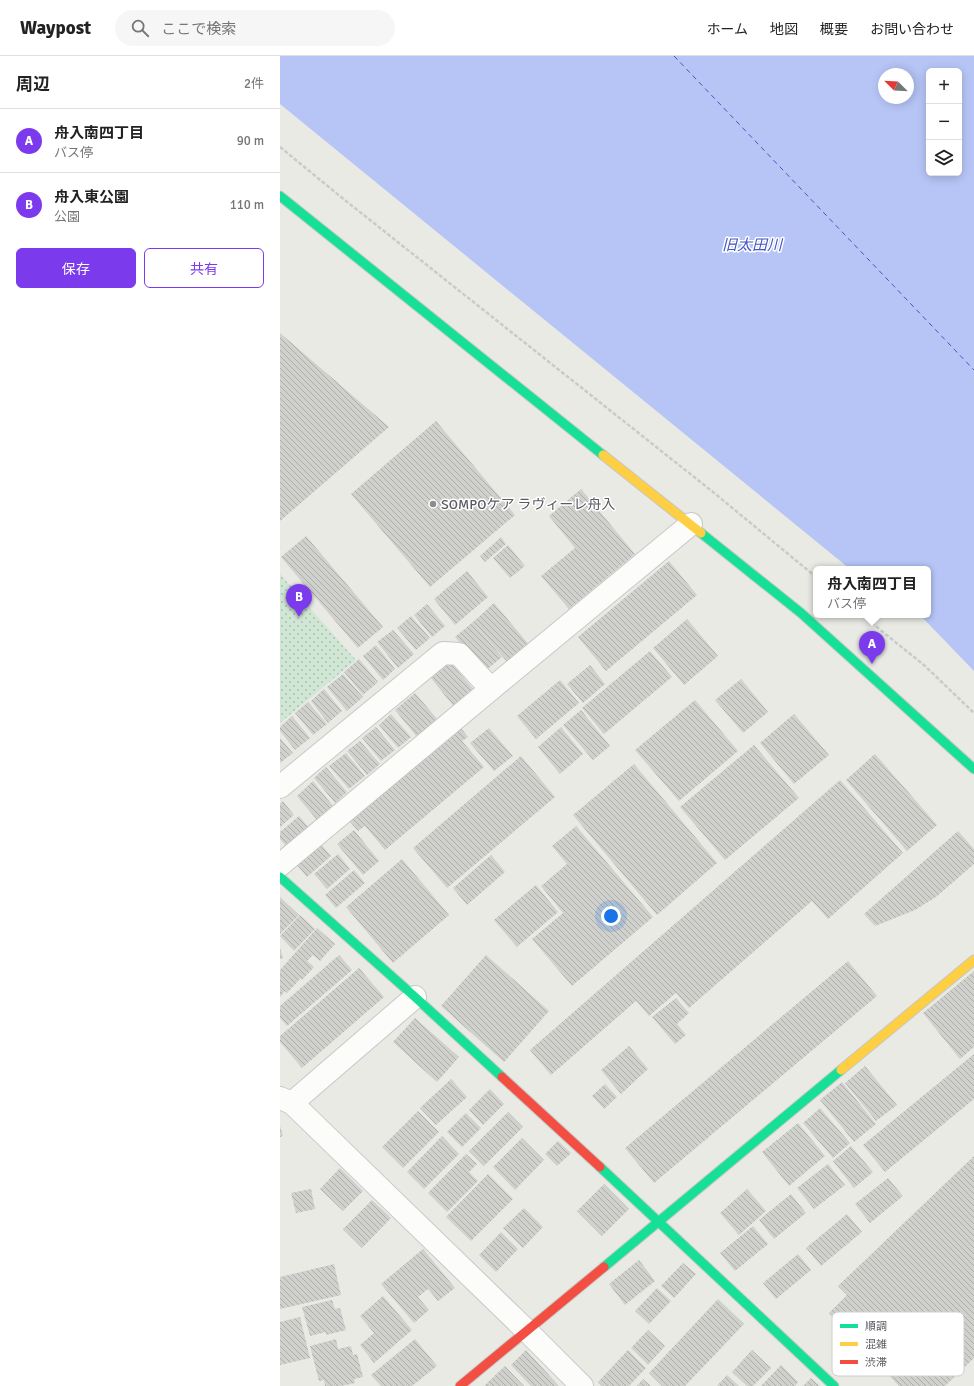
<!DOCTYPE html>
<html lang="ja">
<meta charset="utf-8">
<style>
body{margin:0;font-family:Signika,"Noto Sans JP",sans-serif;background:#f6f6f6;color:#222}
.controls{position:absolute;right:12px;top:12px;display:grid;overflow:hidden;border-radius:6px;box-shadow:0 2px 10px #0003}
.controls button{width:36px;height:36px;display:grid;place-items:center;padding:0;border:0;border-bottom:1px solid #e0e0e0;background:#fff;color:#222;font:20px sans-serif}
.compass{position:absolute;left:598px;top:12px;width:36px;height:36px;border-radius:50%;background:#fff;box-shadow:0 2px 10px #0003;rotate:294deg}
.you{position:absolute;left:331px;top:860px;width:14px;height:14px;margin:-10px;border:3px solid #fff;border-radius:50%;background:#1a73e8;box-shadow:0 0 0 6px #1a73e833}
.badge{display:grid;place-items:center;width:26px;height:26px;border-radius:50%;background:#7c3aed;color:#fff;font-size:13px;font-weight:700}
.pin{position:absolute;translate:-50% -33px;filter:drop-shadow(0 1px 2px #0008)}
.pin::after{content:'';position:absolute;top:21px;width:14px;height:12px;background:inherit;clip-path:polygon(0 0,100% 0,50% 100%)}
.popup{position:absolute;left:533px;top:510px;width:118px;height:52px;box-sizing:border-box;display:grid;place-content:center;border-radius:6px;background:#fff;filter:drop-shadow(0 1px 3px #0005);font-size:13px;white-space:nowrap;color:#767676}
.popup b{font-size:15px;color:#222}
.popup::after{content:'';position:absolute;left:50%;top:100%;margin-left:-8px;border:8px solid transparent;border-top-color:#fff}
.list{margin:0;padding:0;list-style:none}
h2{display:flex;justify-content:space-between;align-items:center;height:52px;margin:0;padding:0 16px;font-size:17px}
h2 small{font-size:13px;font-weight:400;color:#767676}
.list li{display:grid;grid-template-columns:26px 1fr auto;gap:12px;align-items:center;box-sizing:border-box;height:64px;padding:0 16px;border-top:1px solid #e0e0e0}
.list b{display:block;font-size:15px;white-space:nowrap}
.list p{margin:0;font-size:13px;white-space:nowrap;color:#767676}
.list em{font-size:13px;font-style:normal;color:#767676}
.actions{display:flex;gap:8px;padding:12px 16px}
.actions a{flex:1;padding:9px 0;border:1px solid #7c3aed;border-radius:6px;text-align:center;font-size:14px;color:#7c3aed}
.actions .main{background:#7c3aed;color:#fff}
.icon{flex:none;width:22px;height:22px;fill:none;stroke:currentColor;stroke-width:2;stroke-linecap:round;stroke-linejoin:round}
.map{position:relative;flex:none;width:694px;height:1330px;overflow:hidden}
header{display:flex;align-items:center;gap:24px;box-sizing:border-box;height:56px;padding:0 20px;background:#fff;border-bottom:1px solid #e0e0e0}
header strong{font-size:19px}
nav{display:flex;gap:22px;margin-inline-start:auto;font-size:14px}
.search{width:280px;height:36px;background:#f6f6f6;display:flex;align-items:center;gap:10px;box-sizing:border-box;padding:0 14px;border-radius:22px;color:#767676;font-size:15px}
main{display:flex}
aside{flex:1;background:#fff}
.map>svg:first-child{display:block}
</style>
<header>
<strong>Waypost</strong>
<div class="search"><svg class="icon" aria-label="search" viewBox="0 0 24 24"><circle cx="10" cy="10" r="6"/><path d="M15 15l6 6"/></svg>ここで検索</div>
<nav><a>ホーム</a><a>地図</a><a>概要</a><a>お問い合わせ</a></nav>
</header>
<main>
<aside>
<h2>周辺<small>2件</small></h2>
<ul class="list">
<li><span class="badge">A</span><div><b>舟入南四丁目</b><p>バス停</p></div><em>90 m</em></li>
<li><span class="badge">B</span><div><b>舟入東公園</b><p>公園</p></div><em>110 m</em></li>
</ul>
<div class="actions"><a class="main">保存</a><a>共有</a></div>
</aside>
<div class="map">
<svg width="694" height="1330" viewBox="0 0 694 1330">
<defs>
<pattern id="green-dots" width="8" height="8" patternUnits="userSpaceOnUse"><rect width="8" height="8" fill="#d1e7d6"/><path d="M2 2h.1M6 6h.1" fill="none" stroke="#adbeb1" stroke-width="1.8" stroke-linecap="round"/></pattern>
<pattern id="building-back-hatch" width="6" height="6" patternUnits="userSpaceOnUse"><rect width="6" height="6" fill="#d0d1cd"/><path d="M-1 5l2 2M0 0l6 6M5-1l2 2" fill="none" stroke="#acadaa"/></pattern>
</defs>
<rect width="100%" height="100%" fill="#e9eae4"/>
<path fill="url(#green-dots)" d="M0,518L76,604L0,667Z"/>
<path fill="#b6c5f6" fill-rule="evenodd" d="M0,0H694V615L640,559H648V513H570L0,48ZM649,15H679V117H649ZM604,18H628V42H604Z"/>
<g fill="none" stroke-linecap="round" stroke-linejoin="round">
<path stroke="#4356c1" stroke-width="1" stroke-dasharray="5 4" stroke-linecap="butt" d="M394,0L694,314"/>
</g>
<g fill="url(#building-back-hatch)">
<path d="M0,277L109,371L0,465Z"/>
<path d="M156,365L235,459L150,531L71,438Z"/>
<path d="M301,433L355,498L289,553L261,520L295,492L269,460Z"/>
<path d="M26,480L103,571L78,592L1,501Z"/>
<path d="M221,481L226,488L205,506L200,500Z"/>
<path d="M228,489L245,510L230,522L213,502Z"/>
<path d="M389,505L417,539L326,615L298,581Z"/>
<path d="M187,515L208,541L175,569L154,543Z"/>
<path d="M214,547L250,590L229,608L193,566Z"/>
<path d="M147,548L165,570L152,581L134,559Z"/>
<path d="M131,560L150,582L136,594L117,572Z"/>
<path d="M407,563L438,600L404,629L373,592Z"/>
<path d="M193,566L222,601L204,616L175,581Z"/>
<path d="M113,574L134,598L118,612L97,586Z"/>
<path d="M96,589L115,613L103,624L83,600Z"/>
<path d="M370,595L392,621L324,678L302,652Z"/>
<path d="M79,603L98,626L83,639L64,616Z"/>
<path d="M170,606L195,635L175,652L151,622Z"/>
<path d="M310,609L325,628L303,647L287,628Z"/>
<path d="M63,618L83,641L67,655L47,631Z"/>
<path d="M461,623L488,656L463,677L435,644Z"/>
<path d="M280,624L299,647L256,683L237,660Z"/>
<path d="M44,633L62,655L48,667L31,645Z"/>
<path d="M135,637L158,664L137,681L115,654Z"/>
<path d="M415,644L458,695L399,745L355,694Z"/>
<path d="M28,646L47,668L33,679L15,657Z"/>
<path d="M301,654L330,690L313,704L283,669Z"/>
<path d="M111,658L131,681L118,692L99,669Z"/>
<path d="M514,658L549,699L514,728L480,687Z"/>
<path d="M12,660L30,682L15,694L0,675V671Z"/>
<path d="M176,666L188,681L182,685L204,711L105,794L85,770L78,775L65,760Z"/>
<path d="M96,671L115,694L101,705L82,682Z"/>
<path d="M281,671L303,698L280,718L258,691Z"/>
<path d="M209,672L233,700L214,715L190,687Z"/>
<path d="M0,682L13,697L0,707Z"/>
<path d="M80,685L100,708L87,719L67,695Z"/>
<path d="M474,689L519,742L445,804L400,751Z"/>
<path d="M66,697L85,720L69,733L49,710Z"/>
<path d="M595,698L657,769L627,795L566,724Z"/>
<path d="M241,700L275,741L167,832L133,792Z"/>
<path d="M354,708L437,807L377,859L293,759Z"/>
<path d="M46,711L67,736L55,747L34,722Z"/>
<path d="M560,724L623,797L548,863L532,845L409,952L396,937L369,960L356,945L271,1019L250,994Z"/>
<path d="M33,725L53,750L37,764L17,740Z"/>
<path d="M3,745L14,759L0,771V748Z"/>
<path d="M19,760L30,773L8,792L0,783V776Z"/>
<path d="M296,770L373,861L292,930L252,883L283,857L261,830L287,808L272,790Z"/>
<path d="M74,774L99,805L83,819L57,788Z"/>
<path d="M678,775L694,793V808L656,841L635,854L595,870L584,858Z"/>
<path d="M40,787L51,800L27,821L16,808Z"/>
<path d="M58,798L70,813L47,833L34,818Z"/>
<path d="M211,799L225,816L187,849L173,832Z"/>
<path d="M122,803L169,859L113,907L66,851Z"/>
<path d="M74,814L85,827L56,852L45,839Z"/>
<path d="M256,829L278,856L237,891L214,864Z"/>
<path d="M0,841L19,859L0,878Z"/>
<path d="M20,859L35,873L14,895L0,880Z"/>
<path d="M37,872L55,888L40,905L33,899L27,905L34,911L22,924L21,922L7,937L5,935L0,941V914Z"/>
<path d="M0,892L3,902L0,903Z"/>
<path d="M59,899L72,914L7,970L0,962V950Z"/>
<path d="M206,899L269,955L224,1006L161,950Z"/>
<path d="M568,905L597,940L374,1127L345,1092Z"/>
<path d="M79,912L104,941L22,1012L0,986V980Z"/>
<path d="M694,915V991L680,1003L643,957Z"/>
<path d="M396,942L409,957L397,968L406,979L395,988L372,961Z"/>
<path d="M135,962L179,1001L157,1026L113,986Z"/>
<path d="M349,990L368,1013L341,1038L321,1014Z"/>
<path d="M694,998V1043L605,1116L583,1089Z"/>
<path d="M585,1010L617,1049L596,1065L565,1027Z"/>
<path d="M171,1023L187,1041L156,1069L140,1052Z"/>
<path d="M562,1026L596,1068L574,1086L540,1044Z"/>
<path d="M325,1028L337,1041L324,1053L312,1040Z"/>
<path d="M210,1033L224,1048L203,1069L189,1054Z"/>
<path d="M540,1052L570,1087L553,1102L523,1067Z"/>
<path d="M138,1055L159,1076L123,1112L102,1091Z"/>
<path d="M228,1056L243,1071L204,1110L189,1095Z"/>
<path d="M186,1057L201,1072L182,1091L167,1076Z"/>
<path d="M518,1067L545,1100L509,1130L482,1096Z"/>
<path d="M0,1070L3,1080L0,1081Z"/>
<path d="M162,1080L179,1098L144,1133L127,1116Z"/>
<path d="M242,1082L264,1104L235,1134L213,1111Z"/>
<path d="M278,1085L291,1097L277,1110L265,1098Z"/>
<path d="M571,1090L593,1116L574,1132L553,1105Z"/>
<path d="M186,1098L197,1108L189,1116L198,1125L167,1156L148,1137Z"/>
<path d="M694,1100V1302L665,1330H619L549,1257L567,1239L558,1230Z"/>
<path d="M548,1108L565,1129L534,1153L517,1132Z"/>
<path d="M60,1112L83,1135L63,1155L40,1133Z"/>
<path d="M208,1118L233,1143L191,1185L166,1161Z"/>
<path d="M608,1122L623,1140L590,1167L575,1148Z"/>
<path d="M324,1128L349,1153L322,1180L297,1155Z"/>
<path d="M31,1133L35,1153L16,1157L11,1137Z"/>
<path d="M467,1133L486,1155L459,1179L440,1157Z"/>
<path d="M511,1138L526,1157L494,1183L479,1164Z"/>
<path d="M92,1144L111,1162L82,1192L63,1173Z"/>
<path d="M244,1152L263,1171L243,1192L223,1172Z"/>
<path d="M567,1158L582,1176L541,1210L526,1192Z"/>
<path d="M473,1170L488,1188L455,1215L440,1197Z"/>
<path d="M221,1176L238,1193L216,1216L199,1199Z"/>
<path d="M143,1193L175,1232L158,1245L148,1233L138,1241L149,1254L134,1267L101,1228Z"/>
<path d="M518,1198L531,1214L496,1243L483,1227Z"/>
<path d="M359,1204L375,1225L345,1249L329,1228Z"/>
<path d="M403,1207L416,1218L394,1242L381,1230Z"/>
<path d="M54,1208L61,1239L0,1253V1221Z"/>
<path d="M377,1232L391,1245L369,1268L355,1255Z"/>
<path d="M103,1240L132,1274L94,1307L80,1289L94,1277L80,1260Z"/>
<path d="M438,1243L464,1268L405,1330H382L369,1317Z"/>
<path d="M52,1244L55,1253L60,1252L66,1274L46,1279V1276L30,1280L22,1251Z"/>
<path d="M20,1261L30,1302L0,1309V1266Z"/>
<path d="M368,1274L385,1290L368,1309L351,1292Z"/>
<path d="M56,1283L58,1293L71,1290L73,1299L77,1298L83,1321L74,1323L75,1327L61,1330H45L44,1324L39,1325L30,1290Z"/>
<path d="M135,1283L157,1310L132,1330H101L91,1319Z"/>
<path d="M246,1294L279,1330H251L231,1309Z"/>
<path d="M348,1294L366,1312L349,1330H322L318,1326Z"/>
<path d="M472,1294L491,1312L473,1330H467L452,1316Z"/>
<path d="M501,1309L518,1326L515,1330H481Z"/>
<path d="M225,1310L244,1330H204Z"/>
<path d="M447,1319L459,1330H437Z"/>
<path d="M531,1322L540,1330H523Z"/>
<path d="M363,1323L371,1330H357Z"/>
</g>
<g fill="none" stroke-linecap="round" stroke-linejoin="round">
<defs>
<g id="street">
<path d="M0,731L163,597L179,598L211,633L411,468"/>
<path d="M0,809L211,633"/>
<path d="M0,1042L12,1047L247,1275L302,1330"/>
<path d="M12,1047L135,941"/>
</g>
<g id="fast">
<path d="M0,140L323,399"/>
<path d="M421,477L521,557L694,713"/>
<path d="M0,821L135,941L222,1021"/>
<path d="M320,1111L554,1330"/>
<path d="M324,1211L561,1014"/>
</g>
<g id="slow">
<path d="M323,399L421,477"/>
<path d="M561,1014L694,904"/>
</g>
<g id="jam">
<path d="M222,1021L320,1111"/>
<path d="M180,1330L324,1211"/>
</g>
</defs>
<use href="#street" stroke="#c7c8c8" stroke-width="24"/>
<use href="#fast" stroke="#c7c7c7" stroke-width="11"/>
<use href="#slow" stroke="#c7c7c7" stroke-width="11"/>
<use href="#jam" stroke="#c7c7c7" stroke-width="11"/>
<g stroke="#c7cccb" stroke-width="2.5" stroke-dasharray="4 2" stroke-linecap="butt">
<path d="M0,91L61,141L433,436L536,521"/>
<path d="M582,559L645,610L694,657"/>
</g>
<use href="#street" stroke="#fcfcfb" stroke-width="22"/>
<use href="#fast" stroke="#16e098" stroke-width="9"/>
<use href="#slow" stroke="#ffcf43" stroke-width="9"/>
<use href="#jam" stroke="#f24e42" stroke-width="9"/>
</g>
<circle fill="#8c8d90" stroke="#fff" stroke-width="1.5" cx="153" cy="448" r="4"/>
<g text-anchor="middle" stroke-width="3" stroke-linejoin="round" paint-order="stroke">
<g font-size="14" fill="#5a5b62" stroke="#fff" text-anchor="start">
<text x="161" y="453">SOMPOケア ラヴィーレ舟入</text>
</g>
<g font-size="15" font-style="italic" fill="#4356c1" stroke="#fff">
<text x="472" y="194">旧太田川</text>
</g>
</g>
<rect x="552" y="1256" width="132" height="64" rx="6" fill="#fff" stroke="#ceced0" stroke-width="1"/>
<rect x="560" y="1268" width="18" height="4" fill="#16e098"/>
<rect x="560" y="1286" width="18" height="4" fill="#ffcf43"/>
<rect x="560" y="1304" width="18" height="4" fill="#f24e42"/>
<g font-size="11" fill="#5a5b62">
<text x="585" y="1274">順調</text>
<text x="585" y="1292">混雑</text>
<text x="585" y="1310">渋滞</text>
</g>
</svg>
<div class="controls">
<button>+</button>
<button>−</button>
<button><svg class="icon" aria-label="layers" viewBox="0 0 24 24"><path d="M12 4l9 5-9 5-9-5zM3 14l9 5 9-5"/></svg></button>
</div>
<svg class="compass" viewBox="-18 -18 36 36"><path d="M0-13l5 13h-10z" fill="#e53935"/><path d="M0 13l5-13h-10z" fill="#767676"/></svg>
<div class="you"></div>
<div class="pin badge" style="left:592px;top:608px">A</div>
<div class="popup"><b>舟入南四丁目</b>バス停</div>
<div class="pin badge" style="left:19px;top:561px">B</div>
</div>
</main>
